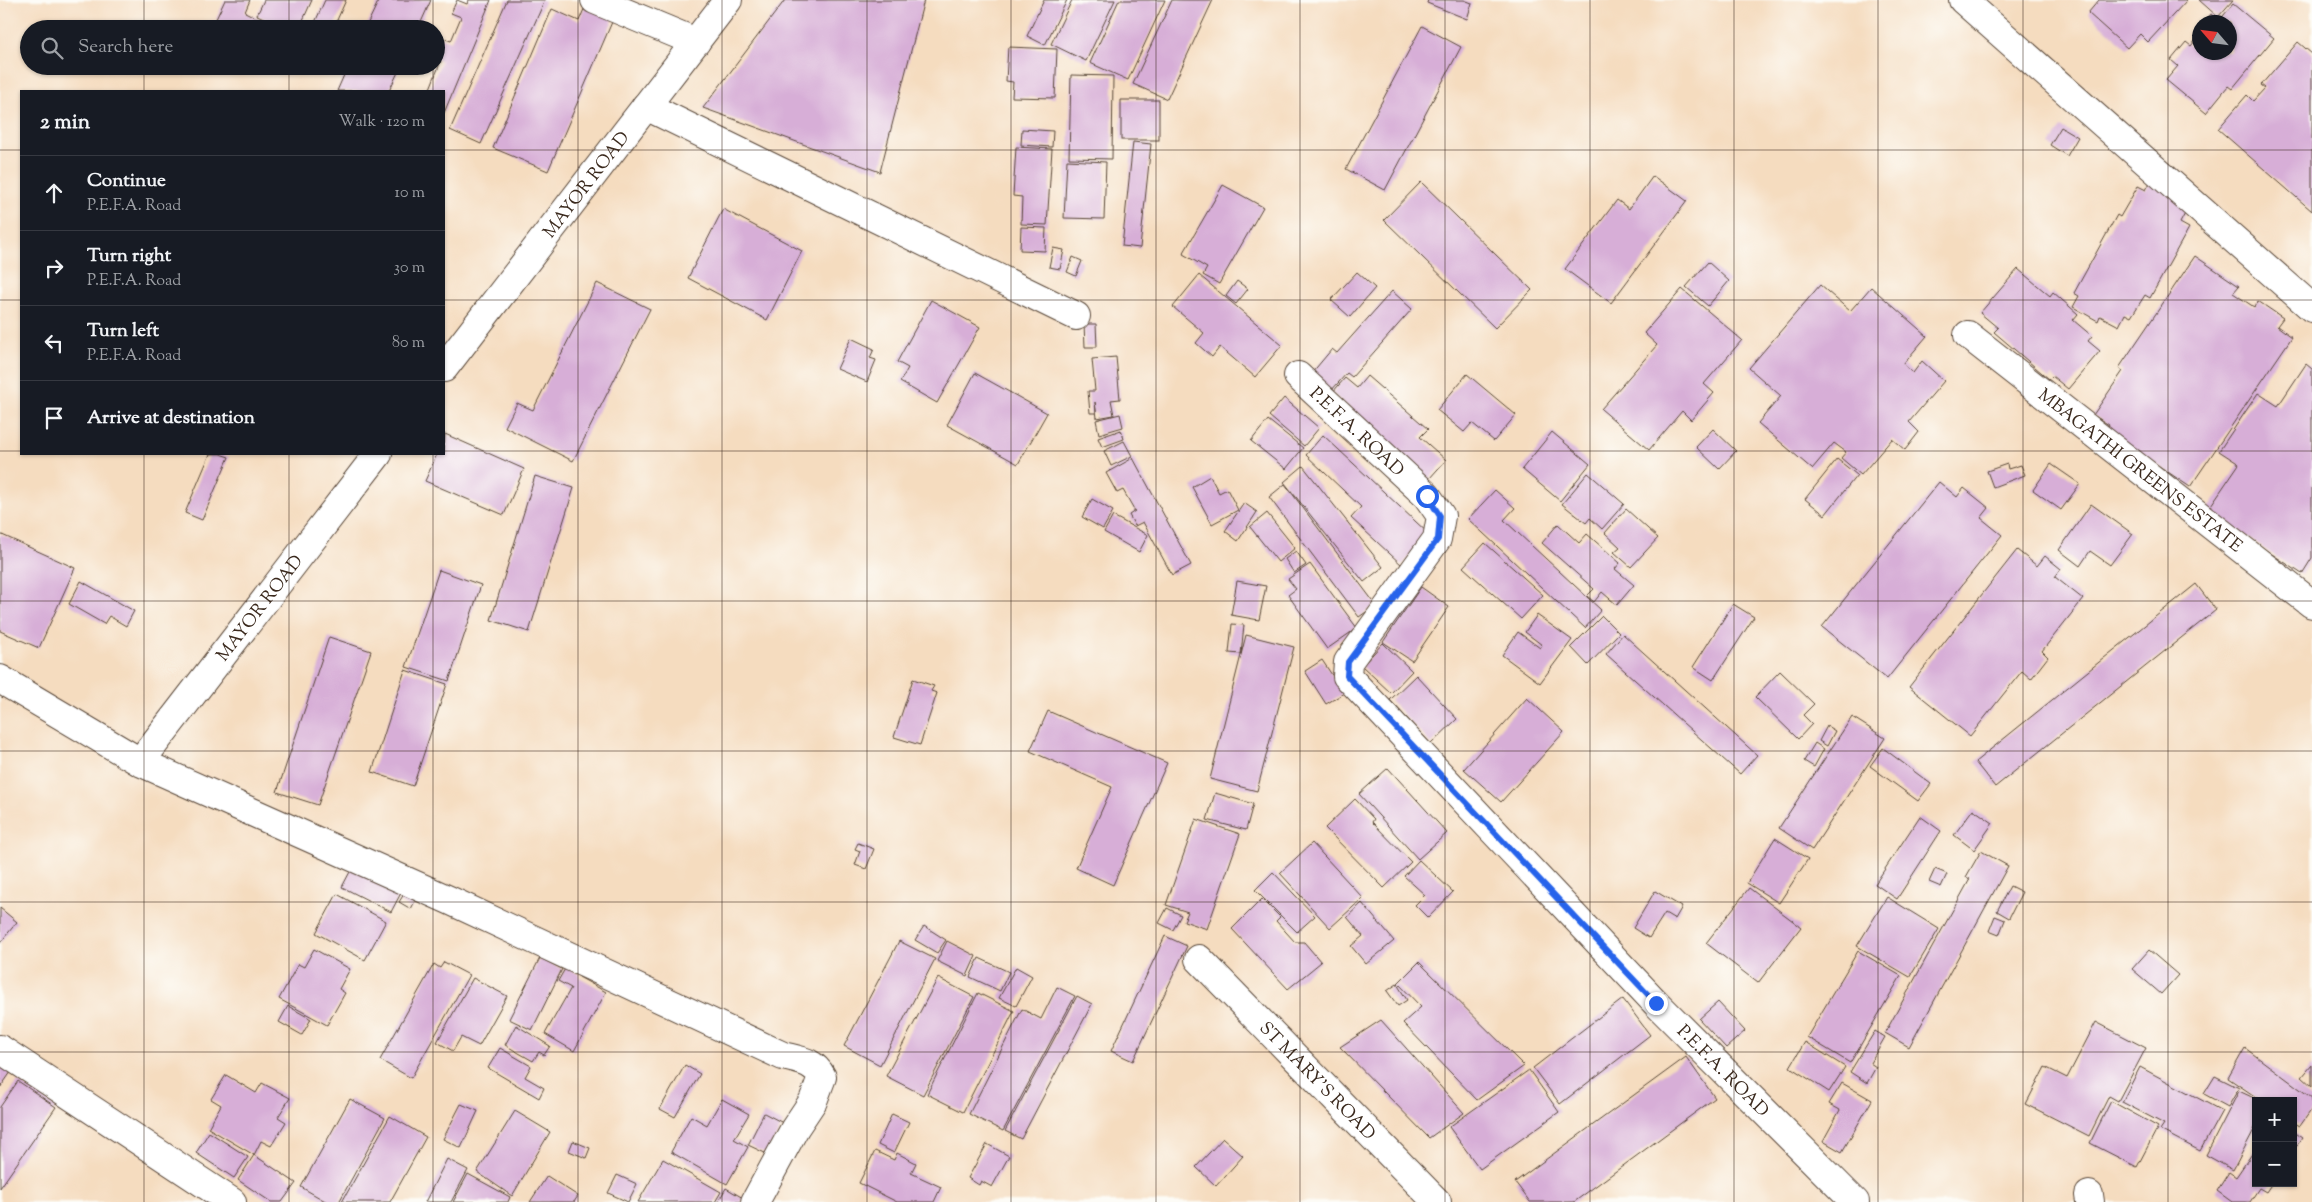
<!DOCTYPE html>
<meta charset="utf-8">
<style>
body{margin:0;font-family:"Sorts Mill Goudy",serif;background:#20242c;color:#f1f3f6}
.controls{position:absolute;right:15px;bottom:15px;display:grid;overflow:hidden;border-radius:0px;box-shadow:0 1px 4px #0004}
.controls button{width:45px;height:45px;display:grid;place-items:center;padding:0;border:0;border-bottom:1px solid #363941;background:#171b24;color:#f1f3f6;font:25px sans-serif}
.compass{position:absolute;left:2192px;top:15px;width:45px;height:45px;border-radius:50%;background:#171b24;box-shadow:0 1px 4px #0004;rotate:298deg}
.stop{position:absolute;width:15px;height:15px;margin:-11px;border:4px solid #2563eb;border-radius:50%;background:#fff}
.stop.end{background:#2563eb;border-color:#fff;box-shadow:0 1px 5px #0008}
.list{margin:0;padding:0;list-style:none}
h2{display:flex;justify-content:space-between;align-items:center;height:65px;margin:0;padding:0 20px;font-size:21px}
h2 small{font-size:16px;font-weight:400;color:#9ea1a6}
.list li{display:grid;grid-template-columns:32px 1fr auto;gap:15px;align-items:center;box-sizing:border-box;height:75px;padding:0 20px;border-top:1px solid #363941}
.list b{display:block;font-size:19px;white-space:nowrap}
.list p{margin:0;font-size:16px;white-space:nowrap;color:#9ea1a6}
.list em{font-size:16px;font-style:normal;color:#9ea1a6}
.icon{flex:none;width:28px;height:28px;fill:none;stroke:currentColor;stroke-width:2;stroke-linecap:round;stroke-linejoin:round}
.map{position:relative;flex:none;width:2312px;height:1202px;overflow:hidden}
.search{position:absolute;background:#171b24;box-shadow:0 1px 4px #0004;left:20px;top:20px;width:425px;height:55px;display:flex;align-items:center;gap:12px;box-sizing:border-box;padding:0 18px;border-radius:28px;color:#9ea1a6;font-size:19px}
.panel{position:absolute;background:#171b24;box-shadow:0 1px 4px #0004;left:20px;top:90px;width:425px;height:365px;border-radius:0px}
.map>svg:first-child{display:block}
</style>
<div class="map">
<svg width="2312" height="1202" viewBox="0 0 2312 1202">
<rect width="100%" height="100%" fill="#fdfcf7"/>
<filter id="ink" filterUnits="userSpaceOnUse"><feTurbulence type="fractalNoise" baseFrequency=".02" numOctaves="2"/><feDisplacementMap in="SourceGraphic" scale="10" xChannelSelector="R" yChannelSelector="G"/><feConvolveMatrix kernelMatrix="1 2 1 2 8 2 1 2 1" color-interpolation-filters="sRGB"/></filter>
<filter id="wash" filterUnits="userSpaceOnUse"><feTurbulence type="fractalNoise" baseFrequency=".0096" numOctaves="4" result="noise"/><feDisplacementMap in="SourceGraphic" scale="20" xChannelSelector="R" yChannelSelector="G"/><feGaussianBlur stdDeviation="1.12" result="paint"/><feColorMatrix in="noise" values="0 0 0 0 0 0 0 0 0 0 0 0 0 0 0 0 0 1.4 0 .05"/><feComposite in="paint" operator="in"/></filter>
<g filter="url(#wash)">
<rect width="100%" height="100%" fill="#f5dcbf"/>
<g id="blocks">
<g fill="#d7aed7">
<path d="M225,0H250L245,12L263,21L259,29H236L216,19Z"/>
<path d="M264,0H312L299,29H264L268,20L257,15Z"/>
<path d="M325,0H346L333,29H312Z"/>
<path d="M379,0H431L418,29H365Z"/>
<path d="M457,0L467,4L469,0H491L444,113V91H429L441,61L436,59V46L440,37L451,41L461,17L451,13Z"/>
<path d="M507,0H545L481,144L450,130Z"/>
<path d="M785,0H924L880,172L703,108Z"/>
<path d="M1044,0H1067L1045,45L1027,36Z"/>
<path d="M1072,0H1115L1086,61L1051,44Z"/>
<path d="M1119,0H1165L1128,80L1090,63Z"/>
<path d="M1172,0H1213L1167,99L1133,84Z"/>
<path d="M1428,0H1464L1472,3L1467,19L1427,3Z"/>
<path d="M2099,0H2187L2148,42L2140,34L2127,48L2088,13Z"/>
<path d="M2199,0H2233L2218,17Z"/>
<path d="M587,2L615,15L548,171L493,148L552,9L579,21Z"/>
<path d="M2233,4L2274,38L2232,89L2228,86L2206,113L2166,80L2178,66L2171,60L2186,42L2191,46L2200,35V52H2230V22H2204L2211,14L2219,21Z"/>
<path d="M1422,26L1461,47L1385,190L1346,169Z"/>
<path d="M2298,42L2312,54V211L2218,129L2247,95L2253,101L2265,88L2261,85Z"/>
<path d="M1008,47L1057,49L1055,98L1012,97L1013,82L1006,81Z"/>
<path d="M348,66H401L389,91H337Z"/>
<path d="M1071,75L1113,76L1112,159L1069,158Z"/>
<rect x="1121" y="100" width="38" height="40"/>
<path d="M2061,127L2078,137L2067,156L2050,145Z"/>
<path d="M1022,129L1053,131L1052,147L1021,145Z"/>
<path d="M1133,142L1151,144L1140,248L1122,246Z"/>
<path d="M1016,147L1052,149L1047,225L1021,224L1022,197L1013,196Z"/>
<path d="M1067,160L1106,162L1104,219L1064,218Z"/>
<path d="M1653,176L1687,201L1611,303L1565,269L1617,200L1629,209Z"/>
<path d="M2153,177L2188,208L2180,223L2189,228L2150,298L2145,295L2131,317L2125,314L2119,326L2100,316L2098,321L2073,307L2079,296L2074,293L2117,215L2120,217L2138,186L2146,190Z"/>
<path d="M1421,182L1532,290L1495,328L1384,220Z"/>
<path d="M1223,185L1263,207L1219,284L1203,275L1207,268L1183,254Z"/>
<path d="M723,209L802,251L767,320L688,278Z"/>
<path d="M1021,227L1046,228L1045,251L1020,250Z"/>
<path d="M1053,248L1064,250L1060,269L1049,267Z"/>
<path d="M2195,256L2239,286L2233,293L2254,307L2258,301L2283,318L2277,326L2292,337L2190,487L2106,430L2109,425L2093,415L2123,371L2119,368Z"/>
<path d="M1073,257L1082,261L1076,276L1067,272Z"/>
<path d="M1708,262L1729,281L1708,306L1686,287Z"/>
<path d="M2018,269L2050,296L2053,292L2078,314L2073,320L2092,336L2088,341L2100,351L2068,389L2052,376L2049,379L1994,332L1998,328L1980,313Z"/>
<path d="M1357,272L1375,288L1350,317L1331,300Z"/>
<path d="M1199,275L1282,345L1255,377L1220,347L1212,357L1196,343L1204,333L1173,307Z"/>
<path d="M1237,281L1248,289L1236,304L1226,296Z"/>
<path d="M597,283L650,309L573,461L505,427L517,403L533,410Z"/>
<path d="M1820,285L1850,311L1871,287L1927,336L1903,364L1913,373L1922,361L1944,381L1909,422L1919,432L1905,450L1892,439L1861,475L1841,458L1846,452L1834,443L1812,469L1758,423L1781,396L1749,368Z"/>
<path d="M1682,289L1742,340L1704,384L1714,393L1691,420L1682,411L1649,450L1601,409L1657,345L1644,333Z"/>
<path d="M1392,291L1412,309L1352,377L1347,373L1330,392L1311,374L1332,349L1337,353Z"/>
<path d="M931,300L980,327L937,403L900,382L908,368L897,362Z"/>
<path d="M1084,324H1096L1097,347H1085Z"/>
<path d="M851,338L874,349L870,358L876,360L867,382L837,369Z"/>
<path d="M1116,357L1120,399L1111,400L1114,415L1097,418L1095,402L1096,413H1090L1088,391H1095L1092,359Z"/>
<path d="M2306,364L2312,369V558L2302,574L2207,511L2239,464L2219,451L2258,393L2278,406Z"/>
<path d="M975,373L1047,413L1018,464L947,425Z"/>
<path d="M1467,374L1516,415L1494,441L1472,423L1464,432L1437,410Z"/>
<path d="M1367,376L1428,429L1420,437L1446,460L1429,479L1332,393L1345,378L1357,388Z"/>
<path d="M1284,398L1319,428L1304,446L1269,416Z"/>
<path d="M1120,414L1123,427L1099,434L1096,420Z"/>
<path d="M1268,420L1303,448L1286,469L1251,441Z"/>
<path d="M1713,429L1736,451L1719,469L1696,447Z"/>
<path d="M1121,430L1124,439L1102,447L1098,438Z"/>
<path d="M1552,432L1590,464L1560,501L1522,469Z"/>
<path d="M445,434L524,469L504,515L425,481L437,454H444Z"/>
<path d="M1323,435L1430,535L1402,565L1351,518L1361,507L1306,455Z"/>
<path d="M1124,441L1132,456L1111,466L1104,451Z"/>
<path d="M210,454H220L229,457L202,520L185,513Z"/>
<path d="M1133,458L1191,565L1172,575L1143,522L1135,526L1129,515L1135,511L1123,490L1117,493L1106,473Z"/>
<path d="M1837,459L1857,475L1825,515L1805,499Z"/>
<path d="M2007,464L2008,469L2021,465L2025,475L1993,487L1987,471Z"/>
<path d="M2051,464L2080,484L2061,510L2033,490Z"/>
<path d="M1303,466L1383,567L1364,582L1284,482Z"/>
<path d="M1588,473L1624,504L1602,529L1590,518L1586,523L1562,504Z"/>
<path d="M535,476L574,488L529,632L491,620Z"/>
<path d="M1210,476L1219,493L1227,489L1238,510L1212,524L1192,487Z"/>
<path d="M1939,482L1957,497L1964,488L1989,508L1981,518L2002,535L1887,679L1822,627Z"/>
<path d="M1285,484L1376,605L1359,617L1269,497Z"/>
<path d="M1495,490L1515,508L1504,520L1601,610L1585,628L1468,519Z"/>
<path d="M1092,499L1113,511L1103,529L1082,517Z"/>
<path d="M1244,503L1257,512L1238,541L1225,531Z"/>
<path d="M2091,504L2133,534L2110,565L2090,551L2080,566L2059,550Z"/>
<path d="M1626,509L1658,538L1631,567L1614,552L1620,547L1605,533Z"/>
<path d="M1267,513L1295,548L1278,562L1250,527Z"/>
<path d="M1113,516L1148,535L1139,552L1104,532Z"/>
<path d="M1558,524L1579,543L1587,534L1620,563L1615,569L1634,585L1617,605L1602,592L1594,602L1587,596L1594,589L1542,543Z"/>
<path d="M0,534L75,568L39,648L0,631Z"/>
<path d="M1485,543L1543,595L1521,619L1463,567Z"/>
<path d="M2017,550L2037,566L2045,556L2061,569L2055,577L2083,599L2042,651L2048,657L2031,679L2022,671L1970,736L1909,687Z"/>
<path d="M1296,551L1306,565L1294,573L1285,559Z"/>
<path d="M1310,564L1357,628L1327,649L1288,595L1296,589L1288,579Z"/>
<path d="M439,570L481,585L449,681L406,667Z"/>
<path d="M81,581L134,611L126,626L109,616L104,624L69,604Z"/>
<path d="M1237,581L1266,586L1259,620L1231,615Z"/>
<path d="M2196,584L2216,610L1995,787L1975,762Z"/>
<path d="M1421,587L1449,607L1412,661L1383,642Z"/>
<path d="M1733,604L1754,617L1713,680L1693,667Z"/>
<path d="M1537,615L1572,640L1540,683L1502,655L1518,632L1540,648L1542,645L1525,632Z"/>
<path d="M1602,616L1619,633L1588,665L1571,647Z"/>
<path d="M1232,624L1244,625L1241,654L1229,653Z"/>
<path d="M1623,634L1757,755L1740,774L1606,654Z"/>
<path d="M1246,635L1294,647L1257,791L1210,779Z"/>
<path d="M329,637L371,651L318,805L277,792Z"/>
<path d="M1383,643L1412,671L1391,693L1362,666Z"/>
<path d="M1322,660L1344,693L1326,704L1305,671Z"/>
<path d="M405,670L447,684L413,786L372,772Z"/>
<path d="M1780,671L1814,704L1803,715L1812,724L1798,739L1755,697Z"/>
<path d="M1416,675L1457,719L1431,744L1390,700Z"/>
<path d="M913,679L934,686L931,691L937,693L920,745L894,737Z"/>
<path d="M1527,698L1564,732L1501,802L1464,769Z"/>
<path d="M1048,711L1167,763L1113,885L1076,868L1112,787L1030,751Z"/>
<path d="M1852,717L1885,738L1812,850L1779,828Z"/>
<path d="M1827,726L1835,731L1827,746L1819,741Z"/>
<path d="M1815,743L1824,749L1814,767L1804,761Z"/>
<path d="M1883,748L1931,784L1918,801L1870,766Z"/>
<path d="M1388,768L1447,833L1418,859L1359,794Z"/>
<path d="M1215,793L1253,804L1246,830L1207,820Z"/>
<path d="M1355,799L1374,819L1372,822L1411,862L1384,888L1325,828Z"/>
<path d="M1973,809L1993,823L1974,850L1954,835Z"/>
<path d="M1920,816L1941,831L1897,899L1875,884Z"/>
<path d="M1196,819L1240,834L1207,929L1184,921L1188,912L1166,905Z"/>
<path d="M1775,838L1808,859L1779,903L1747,883Z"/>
<path d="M858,843L874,849L866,869L855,865L860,851L855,849Z"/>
<path d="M1312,843L1363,898L1330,928L1280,873Z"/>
<path d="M1981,851L2008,866L1909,1047L1885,1033L1970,879L1966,877Z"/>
<path d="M1419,860L1453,892L1428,918L1415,905L1425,895L1404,876Z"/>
<path d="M352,868L401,893L391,912L342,887Z"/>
<path d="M1935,869L1947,874L1941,887L1929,882Z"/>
<path d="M1273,872L1315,916L1297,932L1255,890Z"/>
<path d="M2010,886L2022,892L2009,918L1997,911Z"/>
<path d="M1749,888L1801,927L1758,983L1706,943Z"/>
<path d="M1655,891L1682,907L1675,919L1665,913L1649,938L1633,928Z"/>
<path d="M337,894L386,921L365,960L316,933Z"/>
<path d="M404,894L415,901L411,909L399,902Z"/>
<path d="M1887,897L1939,929L1910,977L1857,946Z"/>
<path d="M1262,899L1280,917L1276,921L1295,942H1304L1321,962L1288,989L1232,929Z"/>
<path d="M1362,903L1394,941L1366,964L1351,946L1363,936L1347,917Z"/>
<path d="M0,908L17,922L0,943Z"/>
<path d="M1167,908L1181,915L1173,930L1159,923Z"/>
<path d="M1995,916L2005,920L1999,935L1989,931Z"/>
<path d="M924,926L946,940L937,953L915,940Z"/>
<path d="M1165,936L1187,946L1133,1061L1111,1051Z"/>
<path d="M899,941L935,959L880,1065L844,1046Z"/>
<path d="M947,941L976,956L967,976L937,961Z"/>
<path d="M314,949L350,969L339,989L345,993L327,1025L279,999L298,964L304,967Z"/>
<path d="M2149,950L2178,975L2161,994L2132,969Z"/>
<path d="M1858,951L1901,976L1850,1063L1807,1037Z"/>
<path d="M540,958L562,969L532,1030L509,1019Z"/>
<path d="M979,958L1009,972L1000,991L970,977Z"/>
<path d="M444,962L469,975L411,1078L380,1060L434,964L440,968Z"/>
<path d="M1419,962L1524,1066L1477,1100L1403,1023L1421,1007L1398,983Z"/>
<path d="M566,967L580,975L579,977L606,992L574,1051L545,1034L571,988L558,981Z"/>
<path d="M1016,967L1032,976L1016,1006L999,998Z"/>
<path d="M473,978L507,996L479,1046L461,1037L453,1051L437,1042Z"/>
<path d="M938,978L974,997L923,1095L886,1076Z"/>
<path d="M1397,984L1407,1000L1398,1006L1387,991Z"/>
<path d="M1057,987L1075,996L1003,1131L969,1114L1022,1009L1041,1019Z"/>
<path d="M978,993L1014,1011L963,1112L927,1094Z"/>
<path d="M1077,996L1092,1004L1021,1139L1005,1131Z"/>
<path d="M1623,999L1650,1035L1560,1104L1533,1068Z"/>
<path d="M1718,1002L1745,1031L1726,1048L1699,1019Z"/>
<path d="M288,1006L311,1019L302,1035L279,1022Z"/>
<path d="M1381,1020L1464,1113L1429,1138L1340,1047Z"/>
<path d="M2096,1022L2146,1048L2118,1101L2109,1096L2089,1136L2026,1104L2045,1067L2067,1078Z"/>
<path d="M516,1025L550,1046L544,1055L539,1052L533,1061L505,1045Z"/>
<path d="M1875,1031L1885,1037L1870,1063L1876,1067L1867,1083L1850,1072Z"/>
<path d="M1805,1042L1845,1067L1829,1092L1790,1067Z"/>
<path d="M500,1048L531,1066L525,1077L544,1088L539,1098L488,1068Z"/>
<path d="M2245,1048L2312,1098V1109L2300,1126L2293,1122V1101H2262L2228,1078Z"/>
<path d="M1686,1057L1715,1098L1574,1202H1530L1515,1182Z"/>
<path d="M0,1064L11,1072L0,1088Z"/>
<path d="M685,1065L700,1074L675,1117L660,1109Z"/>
<path d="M2312,1065V1086L2302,1077Z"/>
<path d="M2140,1067L2222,1111L2200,1151L2160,1130L2164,1124L2122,1102Z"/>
<path d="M1529,1070L1559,1112L1480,1169L1449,1127Z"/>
<path d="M226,1075L256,1093L262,1083L290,1098L278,1117L286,1122L271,1146L261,1141L254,1155L208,1128L221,1105L211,1099Z"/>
<path d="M2215,1076L2239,1088L2228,1107L2204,1094Z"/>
<path d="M18,1081L56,1107L0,1188V1107Z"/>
<path d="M1842,1083L1872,1100L1842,1152L1823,1141L1840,1110L1829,1104Z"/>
<path d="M2239,1091L2256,1099V1126L2233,1170L2206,1155Z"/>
<path d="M350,1099L385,1118L339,1202H327L301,1187Z"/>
<path d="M722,1099L749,1114L734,1139L748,1147L727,1184L671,1152L691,1116L707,1125Z"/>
<path d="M2111,1101L2158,1127L2137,1167L2090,1143Z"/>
<path d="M461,1104L478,1111L461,1148L443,1139Z"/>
<path d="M515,1111L550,1132L512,1196L477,1172Z"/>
<path d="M764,1113L783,1123L767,1154L748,1145Z"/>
<path d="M892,1114L909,1122L894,1153L878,1145Z"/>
<path d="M390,1116L426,1137L390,1202H342Z"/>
<path d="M209,1132L248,1157L234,1178L196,1153Z"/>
<path d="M2293,1132L2302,1138L2293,1151Z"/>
<path d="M1223,1138L1243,1156L1216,1186L1196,1167Z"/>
<path d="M573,1141L590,1148L586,1158L569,1151Z"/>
<path d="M987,1144L1009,1156L992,1187L981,1181L979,1185L968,1178Z"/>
<path d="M2256,1148V1183H2272L2266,1192L2259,1188L2250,1202H2232L2217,1191L2229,1172L2236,1177Z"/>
<path d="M875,1151L894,1160L897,1153L916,1163L911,1173L941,1187L934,1202H897L859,1183Z"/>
<path d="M254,1155L296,1183L282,1202H271L238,1180Z"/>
<path d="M447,1159L468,1170L451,1202H425Z"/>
<path d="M663,1159L721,1192L715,1202H638Z"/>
<path d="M468,1174L510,1197L508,1202H453Z"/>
<path d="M617,1175L637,1184L628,1202L608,1193Z"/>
<path d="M547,1176L578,1196L574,1202H530Z"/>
<path d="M726,1188L743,1198L740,1202H718Z"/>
</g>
</g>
</g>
<g filter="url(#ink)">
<use href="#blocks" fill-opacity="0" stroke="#574536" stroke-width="1"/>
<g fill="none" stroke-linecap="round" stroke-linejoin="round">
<defs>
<g id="minor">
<path d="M595,0L696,42"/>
<path d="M1963,0L2312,308"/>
<path d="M646,106L1076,316"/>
<path id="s1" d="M1968,335L2312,604"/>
<path id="s2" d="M444,368L728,0"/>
<path id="s3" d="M1298,376L1427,496L1441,516L1437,539L1348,662L1347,676L1656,1003L1855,1202"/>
<path d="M0,679L140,762L449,900L783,1056C799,1060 814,1061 822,1077L813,1101L795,1128L755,1202"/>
<path id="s4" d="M140,762L378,454"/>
<path id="s5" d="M1199,959L1437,1202"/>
<path d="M0,1049L232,1202"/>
<path d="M2089,1195L2090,1202"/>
</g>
</defs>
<use href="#minor" stroke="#574536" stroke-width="30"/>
<use href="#minor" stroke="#fff" stroke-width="28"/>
</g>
</g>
<g fill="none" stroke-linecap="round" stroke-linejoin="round" filter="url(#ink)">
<path stroke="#2563eb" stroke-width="6" d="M1427,496L1440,516L1438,539L1348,662L1347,676L1656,1003"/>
</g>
<path fill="none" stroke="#3b2a1e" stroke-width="1" stroke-opacity="0.55" d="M144,0V29M289,0V29M433,0V29M578,0V1202M722,0V1202M867,0V1202M1011,0V1202M1156,0V1202M1300,0V1202M1445,0V1202M1590,0V1202M1734,0V1202M1878,0V1202M2023,0V1202M2168,0V1202M144,66V91M289,66V91M433,66V91M0,150H21M444,150H2312M0,300H21M444,300H2312M0,451H21M444,451H2312M144,454V1202M289,454V1202M433,454V1202M0,601H2312M0,751H2312M0,902H2312M0,1052H2312"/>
<g text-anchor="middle" stroke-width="4" stroke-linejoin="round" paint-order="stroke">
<g font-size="18" fill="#3b2a1e" stroke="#fdfcf7">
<text dy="6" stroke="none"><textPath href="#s2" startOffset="232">MAYOR ROAD</textPath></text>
<text dy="6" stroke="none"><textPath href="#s3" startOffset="81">P.E.F.A. ROAD</textPath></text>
<text dy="6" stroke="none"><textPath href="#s1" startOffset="219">MBAGATHI GREENS ESTATE</textPath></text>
<text dy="6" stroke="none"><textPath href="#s4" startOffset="195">MAYOR ROAD</textPath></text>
<text dy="6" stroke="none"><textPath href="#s3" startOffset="935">P.E.F.A. ROAD</textPath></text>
<text dy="6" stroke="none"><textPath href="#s5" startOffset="170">ST MARY'S ROAD</textPath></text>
</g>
</g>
</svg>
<div class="controls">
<button>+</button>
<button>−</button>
</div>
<svg class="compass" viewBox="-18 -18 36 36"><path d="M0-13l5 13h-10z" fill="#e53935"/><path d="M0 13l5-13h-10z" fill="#9ea1a6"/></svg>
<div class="stop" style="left:1427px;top:496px"></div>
<div class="stop end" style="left:1656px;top:1003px"></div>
<div class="search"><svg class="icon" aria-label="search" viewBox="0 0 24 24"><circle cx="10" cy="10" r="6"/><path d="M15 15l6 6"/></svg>Search here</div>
<section class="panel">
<h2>2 min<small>Walk · 120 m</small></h2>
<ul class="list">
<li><svg class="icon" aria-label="ahead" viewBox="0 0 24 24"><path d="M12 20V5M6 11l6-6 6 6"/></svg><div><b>Continue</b><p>P.E.F.A. Road</p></div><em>10 m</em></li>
<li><svg class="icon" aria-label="right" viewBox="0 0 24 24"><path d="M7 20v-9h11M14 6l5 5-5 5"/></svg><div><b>Turn right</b><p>P.E.F.A. Road</p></div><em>30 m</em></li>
<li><svg class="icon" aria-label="left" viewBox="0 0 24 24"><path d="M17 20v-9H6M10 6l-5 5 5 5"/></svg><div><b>Turn left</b><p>P.E.F.A. Road</p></div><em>80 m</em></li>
<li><svg class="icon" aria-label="arrive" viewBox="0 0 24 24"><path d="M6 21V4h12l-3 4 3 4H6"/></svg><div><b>Arrive at destination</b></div></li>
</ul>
</section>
</div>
